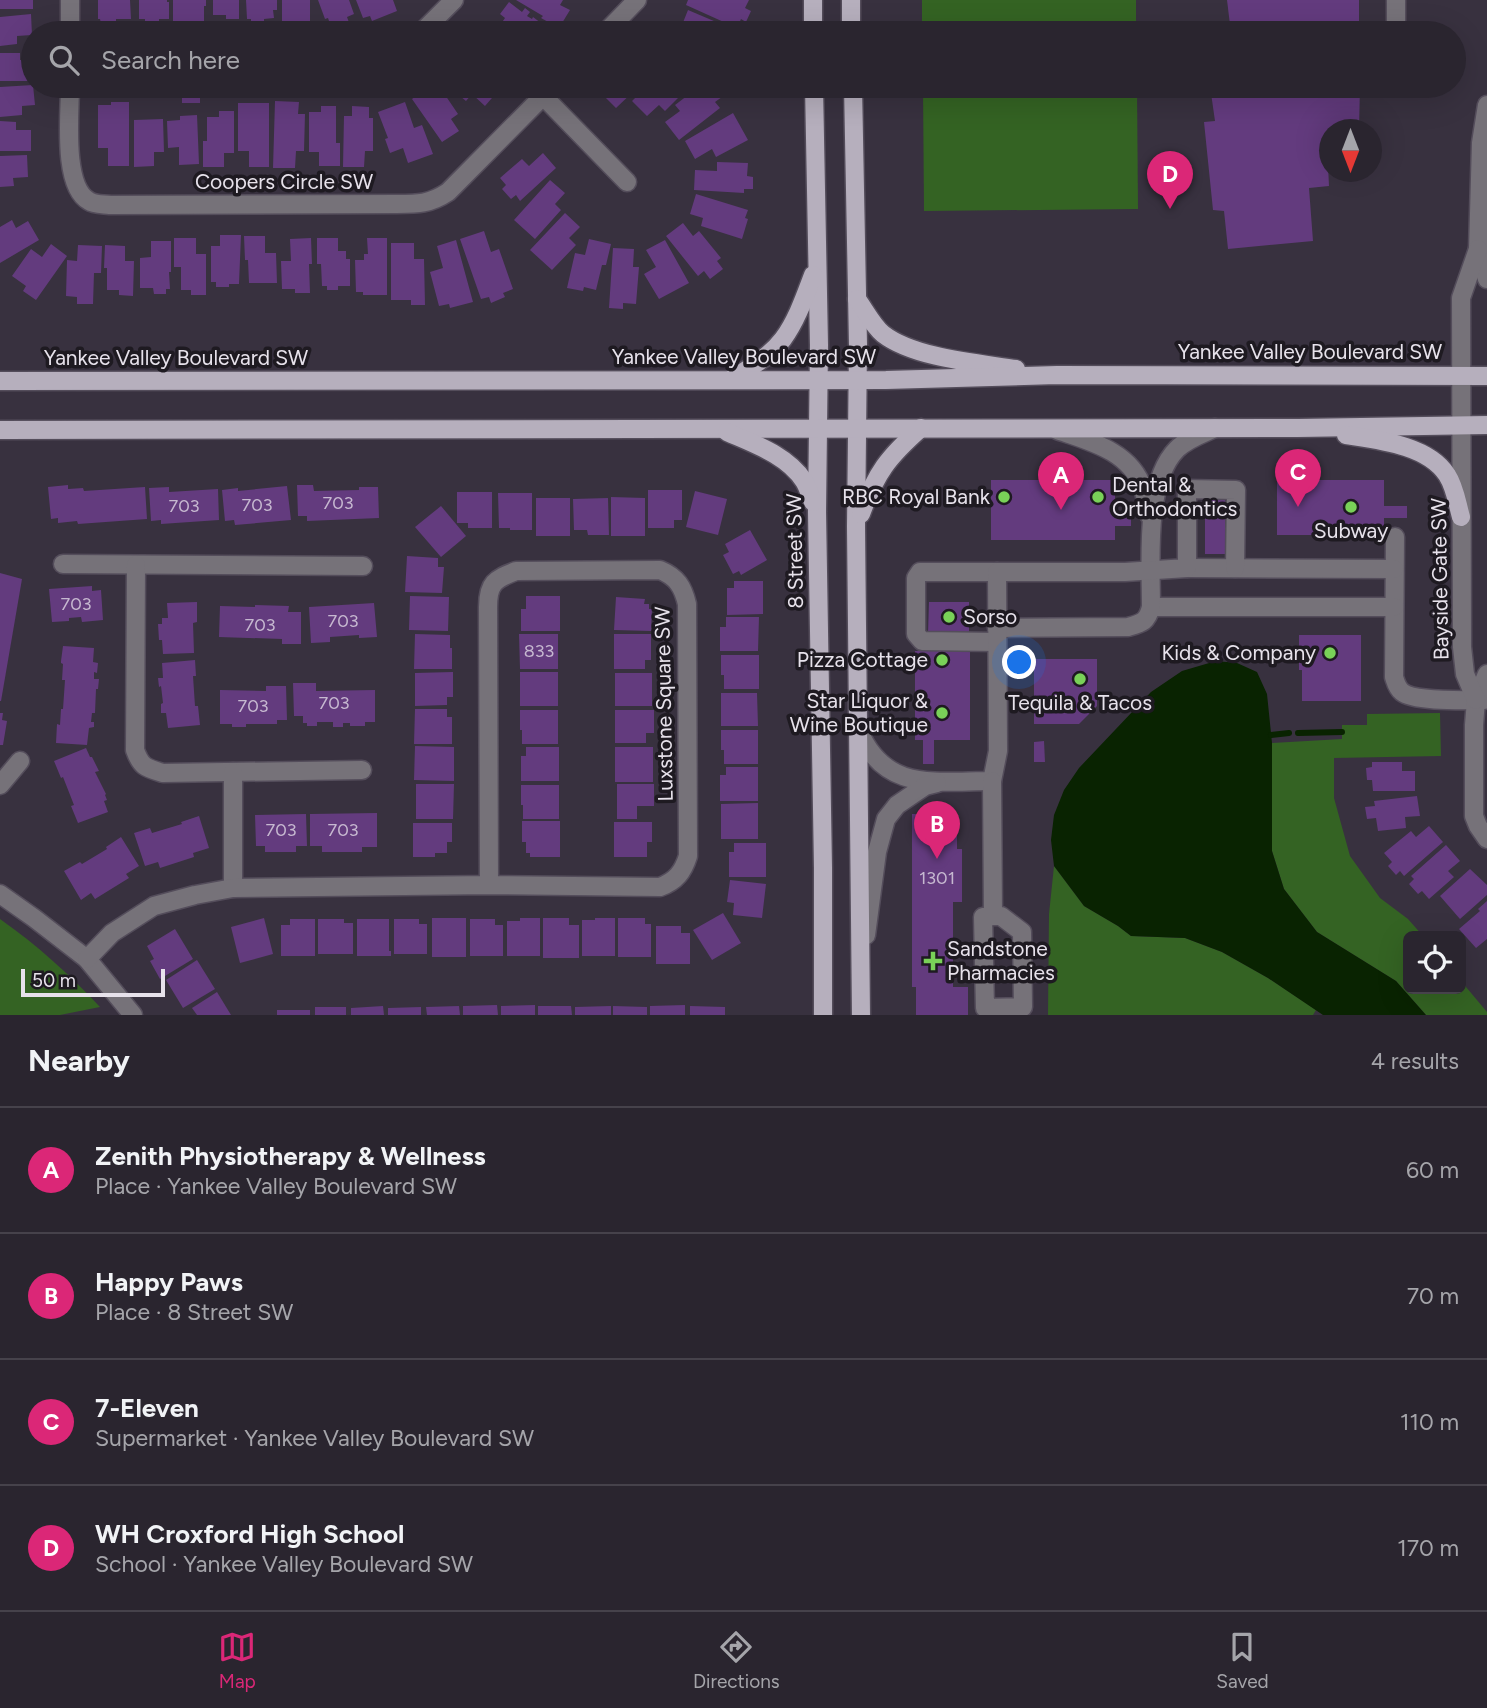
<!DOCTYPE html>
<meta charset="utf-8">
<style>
body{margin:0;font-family:Figtree,sans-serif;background:#322d37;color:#f1f3f6}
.controls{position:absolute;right:21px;bottom:21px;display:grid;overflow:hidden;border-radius:10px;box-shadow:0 7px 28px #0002}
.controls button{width:63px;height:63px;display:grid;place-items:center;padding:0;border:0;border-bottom:2px solid #46424b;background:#2a252f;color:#f1f3f6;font:35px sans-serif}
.compass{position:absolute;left:1319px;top:119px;width:63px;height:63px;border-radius:50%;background:#2a252f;box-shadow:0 7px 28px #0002;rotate:180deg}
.scale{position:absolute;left:21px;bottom:18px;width:144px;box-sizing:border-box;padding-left:7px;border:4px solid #e7e2eb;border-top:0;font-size:19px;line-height:24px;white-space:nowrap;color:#e7e2eb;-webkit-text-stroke:5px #1e1a21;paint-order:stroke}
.you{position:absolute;left:1020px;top:663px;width:24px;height:24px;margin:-18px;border:5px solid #fff;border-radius:50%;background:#1a73e8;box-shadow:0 0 0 10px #1a73e833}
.badge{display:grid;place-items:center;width:46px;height:46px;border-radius:50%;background:#db2777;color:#fff;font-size:23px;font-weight:700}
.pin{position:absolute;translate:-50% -58px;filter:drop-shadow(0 2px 4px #0008)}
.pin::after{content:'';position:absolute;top:37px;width:24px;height:21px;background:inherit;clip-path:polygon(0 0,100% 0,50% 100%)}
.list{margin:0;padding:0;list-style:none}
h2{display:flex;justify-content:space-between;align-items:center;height:91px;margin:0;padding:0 28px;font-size:30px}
h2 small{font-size:23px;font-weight:400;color:#a5a5aa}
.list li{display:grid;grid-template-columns:46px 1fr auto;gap:21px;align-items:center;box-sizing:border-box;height:126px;padding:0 28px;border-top:2px solid #46424b}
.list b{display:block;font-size:26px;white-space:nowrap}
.list p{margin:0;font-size:23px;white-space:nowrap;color:#a5a5aa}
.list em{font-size:23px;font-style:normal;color:#a5a5aa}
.icon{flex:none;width:38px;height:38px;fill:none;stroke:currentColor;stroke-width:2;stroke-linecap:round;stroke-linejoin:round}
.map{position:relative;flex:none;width:1487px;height:1015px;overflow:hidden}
.search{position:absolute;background:#2a252f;box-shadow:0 7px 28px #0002;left:21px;right:21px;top:21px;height:77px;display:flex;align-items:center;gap:18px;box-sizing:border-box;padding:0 24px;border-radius:38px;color:#a5a5aa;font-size:26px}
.sheet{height:595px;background:#2a252f}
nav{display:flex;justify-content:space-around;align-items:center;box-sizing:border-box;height:98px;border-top:2px solid #46424b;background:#2a252f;font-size:19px;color:#a5a5aa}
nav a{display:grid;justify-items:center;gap:4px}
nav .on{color:#db2777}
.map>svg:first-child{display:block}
</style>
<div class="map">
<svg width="1487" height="1015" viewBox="0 0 1487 1015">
<rect width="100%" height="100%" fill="#38313f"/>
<g fill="#346323">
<rect x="922" y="0" width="214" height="33"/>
<path d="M923,86H1137L1138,209L924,211Z"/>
<path d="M1440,713L1441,756L1334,758V798L1350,856L1380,898L1408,919L1423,936H1408V989H1461V981L1487,1012V1015H1426L1396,981L1317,932L1284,889L1272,851V743L1342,739V725H1367V714Z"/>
<path d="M1054,866L1084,906L1118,926L1131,936L1185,938L1222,952L1268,978L1316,1010L1313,1015H1048L1049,914Z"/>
<path d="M0,919C37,945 69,974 100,1007L60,1015H0Z"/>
</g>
<path fill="#092301" d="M1216,661L1237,663L1257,672L1267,694L1272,743V851L1284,889L1317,932L1396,981L1426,1015H1323L1268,978L1222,952L1185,938L1131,936L1118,926L1084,906L1054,866L1051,840L1054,815L1064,790L1079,768L1151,692L1182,671Z"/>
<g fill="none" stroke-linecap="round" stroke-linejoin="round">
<g stroke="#092301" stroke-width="6">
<path d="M1298,733L1342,732"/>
<path d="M1271,735L1289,733"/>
</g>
</g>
<g fill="#633b7e">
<rect x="0" y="0" width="33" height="9"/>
<path d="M98,0H130L131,19H116V23L101,24L100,19H98Z"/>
<path d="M139,0H167V2H169V19H159V26H145V19H139Z"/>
<path d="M173,0H206V6H204V25H192L193,30H173Z"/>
<path d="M213,0H239V19H226V15H213Z"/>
<path d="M246,0H277V10H273L274,18L264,19V26H251V19H247Z"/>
<path d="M282,0H310V28L282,29Z"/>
<path d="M318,0H349L354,14L347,17L351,28L333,33L328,18L325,19Z"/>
<path d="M356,0H393L397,11L372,21L370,16L363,18Z"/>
<path d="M516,0H563L560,5L570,10L559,28L541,18L543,16Z"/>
<path d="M688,0H749L745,8L751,11L746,22L741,19L737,28L686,5Z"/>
<path d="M1227,0H1359V33H1231Z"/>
<path d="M509,2L522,12L525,8L530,12L527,16L532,19L533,17L553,32L552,33H505L498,28L505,18L500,14Z"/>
<path d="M688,10L742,33H688L680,30Z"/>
<path d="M31,14L32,35L17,36V44L0,46V17Z"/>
<path d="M0,53H20V60H32V81H0Z"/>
<path d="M33,85L35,105L22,106V115L0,117V87Z"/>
<rect x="182" y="86" width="18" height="17"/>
<path d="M422,86H426L428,89L433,86H439L458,114L451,119L459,131L442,142L412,99L416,96L413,92Z"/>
<path d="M448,86H492L498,91L485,106L472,94L466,101Z"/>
<path d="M607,86H642L636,91L635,90L616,108L601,93Z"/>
<path d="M647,86H690L665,111L659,105L647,116L632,101Z"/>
<path d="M700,86L703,89L707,86H713L722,97L715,102L720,108L679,140L665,122L680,111L675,105Z"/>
<path d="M1210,86H1360L1359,130H1330V165H1328L1329,186L1309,188L1313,241L1228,249L1224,211L1213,210L1204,122L1215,121Z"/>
<path d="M275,101L299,102L298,114H305L304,151H296L295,168H273Z"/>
<path d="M111,102H129V166H108V148H98V105H111Z"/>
<path d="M405,102L414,128L422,125L433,154L408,163L403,148L390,153L385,139L388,138L378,112Z"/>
<path d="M238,103H269V167H249V151H238Z"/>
<path d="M321,106H336V143H340V166H319V152H309V112H321Z"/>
<path d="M352,106L369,107V118H373V151H365L364,167H343L344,116H352Z"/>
<path d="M219,111H234V153H224V167H203V141H207V117H219Z"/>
<path d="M733,113L748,140L716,157L712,149L695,159L685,141Z"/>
<path d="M197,115L199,164L179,165V147L168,148L167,121L180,120V116Z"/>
<path d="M163,119L164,152H154V166L134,167V120Z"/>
<path d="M0,121L16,122V130H31V151H0Z"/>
<path d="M543,153L556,168L520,201L516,195L511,199L502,189L506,185L500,178L522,159L529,166Z"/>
<path d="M27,155L28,177L13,178L14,186L0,187V156Z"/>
<path d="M717,162L748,163L747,176L753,177V189H744V193L694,190L695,170L717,171Z"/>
<path d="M550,180L565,193L555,204L561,210L535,239L514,220Z"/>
<path d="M696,194L748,210L745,218L748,219L742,239L701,226L703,218L690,214Z"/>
<path d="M565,213L580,227L569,238L576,245L552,270L530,250Z"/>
<path d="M12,220L16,228L28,221L39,240L0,263V227Z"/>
<path d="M683,223L693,236L699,231L721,258L717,261L723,269L710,279L704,271L698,276L666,236Z"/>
<path d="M484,231L491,252L499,249L513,289L503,293L505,297L491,303L489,297L481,299L460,239Z"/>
<path d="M220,235H241L239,284H229V287H216V282H211V246H220Z"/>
<path d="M244,236H265V253H276L277,283H249L248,260H245Z"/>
<path d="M174,238H196V254H206V295H191V290H181V267H174Z"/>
<path d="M311,238L312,264H309L310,293H295V289H282L281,261H291L290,239Z"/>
<path d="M317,238H338V251H346V259H350V286H338V290H327V286H322L321,264H317Z"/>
<path d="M367,238H387V295H363V292H356L355,260H364V254H368Z"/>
<path d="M589,239L611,244L606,265H602L596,290L584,287L583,291L567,288L575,253L585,255Z"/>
<path d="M456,240L473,302L450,308L449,304L439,306L430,272L443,268L437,246Z"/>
<path d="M665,240L689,283L659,299L644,274L656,267L646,250Z"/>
<path d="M151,241H171V272H169L170,289H166V294H154L153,288H140V258L151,257Z"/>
<path d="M391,243H414V259H424L425,305H411V300H391Z"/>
<path d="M51,244L67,256L36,300L23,291L26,286L12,276L31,249L42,257Z"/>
<path d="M78,245L102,246L101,273H94L93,304H77V297L66,296L67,260L77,261Z"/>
<path d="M105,245L125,246V261H134L133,296L119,295V290H107V268H104Z"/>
<path d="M613,248L634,249L633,267H639L636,304L623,303V309L609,308Z"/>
<path d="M991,480H1115V514H1131V526H1115V540H991Z"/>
<path d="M1277,480H1384V506H1407V518H1384V535H1277Z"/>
<path d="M68,485V489L83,488L84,491L145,487L147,519L78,524L77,521L58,523V518L51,519L48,487Z"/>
<path d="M297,485H313L314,491L359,490V487H378L379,518L307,521V516H298Z"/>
<path d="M287,486L291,520L235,525L234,520L225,521L222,490L238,488V491Z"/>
<path d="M169,487V492L218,489L219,520L161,524V520L151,521L149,488Z"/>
<path d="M648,490H682V520H674V528H648Z"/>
<path d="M695,491L727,499L718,535L686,527Z"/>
<path d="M457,492H492V528H468V523H457Z"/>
<path d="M498,493H532V530H510V528H499Z"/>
<rect x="1205" y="493" width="20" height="61"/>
<path d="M611,497L645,498V536H611Z"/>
<rect x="536" y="498" width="34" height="38"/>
<path d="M608,498L609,535H588L587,530H574L573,499Z"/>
<path d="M441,506L466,536L441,557L415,527Z"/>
<path d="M750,530L767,560L741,575L739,571L733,574L723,555L729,552L725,544Z"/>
<path d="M407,556L438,558V567H444L442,593L405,592Z"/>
<path d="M0,573L22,579L1,701H0Z"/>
<path d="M734,581H763V614L727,615V588H734Z"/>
<path d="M92,586V591L101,590L103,620L82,622L81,617L69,618V621L52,622L49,589Z"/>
<path d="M410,596L449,597L448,631L409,630Z"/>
<path d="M526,596H560V631H521V609H526Z"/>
<path d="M616,597L645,599L644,604H649V609H652L651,631L614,630Z"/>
<path d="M197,602V622L193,623L194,653L163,654L162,640H159L158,624H162V618H168L167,603Z"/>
<path d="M929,602H969V633H928Z"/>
<path d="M374,603L377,637L359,638V635L330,637V642L311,643L309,607Z"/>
<path d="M255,605L289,606L288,612H301V644H282V639L219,637L220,606L255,607Z"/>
<path d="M726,617H759L758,651H720V627H726Z"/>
<path d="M415,634L450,635V648H452V669H414Z"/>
<path d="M519,634H558V669H520Z"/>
<path d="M614,634H651V660H645V669H614Z"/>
<path d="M1299,635H1361V701H1302V670H1299Z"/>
<path d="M63,646L94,648L93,662L98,663L97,673L94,672V679H99L98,689H96L95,713H92L91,722H94V727L89,728L87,745L56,743L57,724L60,725L61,709H63L65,680H62L63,664L61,663V661Z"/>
<path d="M915,651H970V740H934V764H923V740H915Z"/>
<path d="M721,655H759V689H724V675H721Z"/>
<path d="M1034,659H1097V706L1079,724H1034Z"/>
<path d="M195,660L196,676H193L195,706H198L200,725L168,728L166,713H161V704L163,703L161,686L159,687L158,678H163L162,663Z"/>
<path d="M453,672V697H447V705L415,706V673Z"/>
<rect x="520" y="672" width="38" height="34"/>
<rect x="615" y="673" width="37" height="33"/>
<path d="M293,683H316V691L375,690V722H365V726H350V723H343V727H333V722H317V726H307V723H303V716H294Z"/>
<path d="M266,686H286L287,720H277V724H246V727H232V724H220V690L266,691Z"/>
<path d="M721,693H757L758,726H721Z"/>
<path d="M415,709H447V717H452V744H414Z"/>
<path d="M520,710H558V744H522V730H520Z"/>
<path d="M615,710H654V733H646V743H615Z"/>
<path d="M0,713H3L2,720L7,721L3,745H0Z"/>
<path d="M721,730H758V764H724V750H721Z"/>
<path d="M1044,741L1045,762H1034V742Z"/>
<path d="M415,746L454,747V781L414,780Z"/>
<path d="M526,747H559V781H521V756H526Z"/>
<rect x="615" y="747" width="38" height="35"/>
<path d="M86,748L90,757H92L99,771L95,772L106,794L105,795L107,800L104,801L108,812L78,823L71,806L74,805L63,777L61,778L54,761Z"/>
<path d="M1372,762H1402V771H1415V791H1373L1372,780H1367L1366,768L1372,767Z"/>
<path d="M726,767H758V801H720V775H726Z"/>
<path d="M416,784H454L453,819H416Z"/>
<path d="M617,784H654V806H637V819H617Z"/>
<path d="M521,785H559V819H523V805H521Z"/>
<path d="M1417,796L1420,816L1405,817L1406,828L1378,831L1376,818L1367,819L1365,807L1375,806L1374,801Z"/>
<path d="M758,803V839H721V804Z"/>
<path d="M377,813V847H362V852H322V846H310V814Z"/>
<path d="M306,814L307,846H296V852H265V846H256L255,815Z"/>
<path d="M912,814H957V849H962V902H953V987H968V1015H916V987H912Z"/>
<path d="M199,816L209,848L193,853L194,857L160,868L158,862L145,866L134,833L150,828L152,833L182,824L181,822Z"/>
<path d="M522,821H560V857H530V853H526V842H522Z"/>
<path d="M614,822H652V842H647V857H614Z"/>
<path d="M413,823H452V842H447V853H435V857H413Z"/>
<path d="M1429,826L1443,842L1404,876L1400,871L1396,875L1388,866L1392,862L1384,853L1411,831L1416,837Z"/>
<path d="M121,837L139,866L126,874L129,878L95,899L91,893L81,900L64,871L80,862L82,864L107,849L106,847Z"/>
<path d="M734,843H766V877H729V852H734Z"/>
<path d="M1446,845L1460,861L1448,871L1454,877L1429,899L1422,891L1418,894L1409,884L1414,879L1411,876Z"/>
<path d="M1470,869L1487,885V895L1460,919L1440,896Z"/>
<path d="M730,880L766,884L762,918L733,915L734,903L727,902Z"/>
<path d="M1487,901V939L1476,948L1459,929L1480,911L1478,909Z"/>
<path d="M723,913L741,943L712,960L693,930Z"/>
<path d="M264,918L273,954L240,963L231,927Z"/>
<rect x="432" y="918" width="34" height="39"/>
<path d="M520,918H540V956H507V921H520Z"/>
<path d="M543,918H569V925H579V958H543Z"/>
<path d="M595,918H615V956H582V920H595Z"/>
<path d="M618,918H645V924H651V957H618Z"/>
<path d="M290,919H315V956H281V925H290Z"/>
<path d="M318,919H344V923H353V954H318Z"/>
<path d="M357,919H389V951H391V956H357Z"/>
<path d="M394,919H419V924H427V954H394Z"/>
<path d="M470,919H495V925H503V956H470Z"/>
<path d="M656,926H681V933H690V964H656Z"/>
<path d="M175,929L193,959L160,979L150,961L154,959L147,946Z"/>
<path d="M197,960L215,989L183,1008L166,980Z"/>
<path d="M217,992L231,1015H197L192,1008Z"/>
<path d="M497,1005L498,1015H463V1006Z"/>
<path d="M535,1005V1015H501V1006Z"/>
<path d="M685,1005V1015H650V1006Z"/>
<path d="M383,1006L384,1015H351V1008Z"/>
<path d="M459,1006L460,1015H427L426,1007Z"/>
<path d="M538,1006H571L572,1015H538Z"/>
<path d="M611,1006V1015H575V1007Z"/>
<path d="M613,1006L647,1007V1015H613Z"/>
<path d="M690,1006L725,1007V1015H690Z"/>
<rect x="315" y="1007" width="31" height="8"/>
<path d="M421,1007V1015H388V1008Z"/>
<rect x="277" y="1010" width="33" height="5"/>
</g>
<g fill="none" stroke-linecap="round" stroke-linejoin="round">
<defs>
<g id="minor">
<path d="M70,33V0"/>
<path d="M421,33L454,0"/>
<path d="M605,33L637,0"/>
<path d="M1396,33V0"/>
<path d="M70,86C70,113 62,186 89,201C95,205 103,204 110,205L397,204C418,204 430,204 448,192L553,86"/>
<path d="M543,96L627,182"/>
<path d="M1487,105L1481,143L1478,249L1487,279"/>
<path d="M1057,430C1089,441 1131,451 1143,489C1146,497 1147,507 1149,515"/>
<path d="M1395,537L1394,677C1396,683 1397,688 1402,692C1414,702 1466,700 1484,700"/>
<path d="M63,564L363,566"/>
<path d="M136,565L135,750C141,767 146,768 163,773L362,770"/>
<path d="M1187,568L1394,569"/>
<path d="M997,572H920L916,578V634L922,641L997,642"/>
<path d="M1151,607H1394"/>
<path d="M997,628L1128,627C1142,623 1147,622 1151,607C1151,563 1144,482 1177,449C1187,439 1202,434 1215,428"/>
<path d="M1487,674L1476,700L1474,725V816L1478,826L1487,839"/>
<path d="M1476,700L1465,674L1462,647L1461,298L1478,249"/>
<path d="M858,729C884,793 935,781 992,781L998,751L997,572H1125L1187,568V489L1236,490L1235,568"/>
<path d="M233,772V888"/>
<path d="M992,781L993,916L983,917L985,1008L1023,1007L1022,932L1001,916H993"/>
<path d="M0,785L20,761"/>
<path d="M0,894L34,918L87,959L133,1015"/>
<path d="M866,935L877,852L886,819L897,805L925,786L937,783"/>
<path d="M87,959L112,933L154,906L195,895L233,888L489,885L660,887C676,881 683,872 688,856L687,604C683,587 677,577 660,570L516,571C495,579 488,583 488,607L489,885"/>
</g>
<g id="major">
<path d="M813,0V33"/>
<path d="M851,0V33"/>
<path d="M814,86L819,345L817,512L823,868V1015"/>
<path d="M853,86L858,345L856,527L861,1015"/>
<path d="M857,299C865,310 873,326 883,334C914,358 978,363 1016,369"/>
<path d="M732,379C750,368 770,356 783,339C797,320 805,296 813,275"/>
<path d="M0,381L886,380L1057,375L1487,376"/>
<path d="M0,430L1298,428L1487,425"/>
<path d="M727,432C754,444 787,455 804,481C808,487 810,496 813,502"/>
<path d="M1346,435C1378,440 1428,445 1447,475C1455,487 1457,503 1461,517"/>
<path d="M861,514C876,473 888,457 921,428"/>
</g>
</defs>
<use href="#minor" stroke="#544d5b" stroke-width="21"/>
<use href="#major" stroke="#544d5b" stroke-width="21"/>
<use href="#minor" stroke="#767279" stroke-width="18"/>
<use href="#major" stroke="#b6afbd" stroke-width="18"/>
</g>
<g fill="#79d158" stroke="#1e1a21" stroke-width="2.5">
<circle cx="1004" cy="497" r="7"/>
<circle cx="1098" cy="497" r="7"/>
<circle cx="1351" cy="507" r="7"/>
<circle cx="949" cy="617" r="7"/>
<circle cx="1330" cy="653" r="7"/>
<circle cx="942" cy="660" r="7"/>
<circle cx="1080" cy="679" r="7"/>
<circle cx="942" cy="713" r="7"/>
<path d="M929.5 950.5h7v7h7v7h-7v7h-7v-7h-7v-7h7z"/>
</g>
<g text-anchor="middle" stroke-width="7" stroke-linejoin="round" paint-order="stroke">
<g font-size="18" fill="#c6b8d0">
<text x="338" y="509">703</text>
<text x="257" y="511">703</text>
<text x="184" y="512">703</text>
<text x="76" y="610">703</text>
<text x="343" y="627">703</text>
<text x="260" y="631">703</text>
<text x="539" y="657">833</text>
<text x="334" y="709">703</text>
<text x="253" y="712">703</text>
<text x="281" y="836">703</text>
<text x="343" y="836">703</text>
<text x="937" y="884">1301</text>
</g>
<g font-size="21" fill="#e7e2eb" stroke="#1e1a21">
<text x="284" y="189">Coopers Circle SW</text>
<text x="1310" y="359">Yankee Valley Boulevard SW</text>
<text x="744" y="364">Yankee Valley Boulevard SW</text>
<text x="176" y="365">Yankee Valley Boulevard SW</text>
<text transform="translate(795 551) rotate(-91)" y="7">8 Street SW</text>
<text transform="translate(1440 579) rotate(-91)" y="7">Bayside Gate SW</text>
<text transform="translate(664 704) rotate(-91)" y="7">Luxstone Square SW</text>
</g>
<g font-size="21" fill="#e7e2eb" stroke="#1e1a21" text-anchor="end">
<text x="1112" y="492" text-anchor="start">Dental &amp;<tspan x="1112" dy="24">Orthodontics</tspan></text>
<text x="990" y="504">RBC Royal Bank</text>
<text x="1351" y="538" text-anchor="middle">Subway</text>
<text x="963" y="624" text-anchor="start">Sorso</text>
<text x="1316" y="660">Kids &amp; Company</text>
<text x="928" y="667">Pizza Cottage</text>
<text x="928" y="708">Star Liquor &amp;<tspan x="928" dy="24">Wine Boutique</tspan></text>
<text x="1080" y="710" text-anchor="middle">Tequila &amp; Tacos</text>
<text x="947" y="956" text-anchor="start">Sandstone<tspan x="947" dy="24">Pharmacies</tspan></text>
</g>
</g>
</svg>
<div class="controls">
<button><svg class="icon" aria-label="locate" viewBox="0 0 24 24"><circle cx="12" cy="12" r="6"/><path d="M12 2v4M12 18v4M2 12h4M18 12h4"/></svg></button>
</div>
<svg class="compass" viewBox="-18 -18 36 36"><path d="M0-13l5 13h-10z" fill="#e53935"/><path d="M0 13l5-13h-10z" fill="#a5a5aa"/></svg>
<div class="scale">50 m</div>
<div class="you"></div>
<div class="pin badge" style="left:1061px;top:510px">A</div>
<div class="pin badge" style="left:937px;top:859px">B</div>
<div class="pin badge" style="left:1298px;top:507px">C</div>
<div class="pin badge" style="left:1170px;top:209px">D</div>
<div class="search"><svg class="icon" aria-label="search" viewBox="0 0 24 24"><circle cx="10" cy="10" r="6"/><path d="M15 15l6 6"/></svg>Search here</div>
</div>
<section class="sheet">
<h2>Nearby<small>4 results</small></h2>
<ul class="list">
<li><span class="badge">A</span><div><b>Zenith Physiotherapy &amp; Wellness</b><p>Place · Yankee Valley Boulevard SW</p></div><em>60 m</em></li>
<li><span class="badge">B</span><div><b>Happy Paws</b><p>Place · 8 Street SW</p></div><em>70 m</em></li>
<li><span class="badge">C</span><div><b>7-Eleven</b><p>Supermarket · Yankee Valley Boulevard SW</p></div><em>110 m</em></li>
<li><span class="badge">D</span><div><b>WH Croxford High School</b><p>School · Yankee Valley Boulevard SW</p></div><em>170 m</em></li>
</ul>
</section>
<nav>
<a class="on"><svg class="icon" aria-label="map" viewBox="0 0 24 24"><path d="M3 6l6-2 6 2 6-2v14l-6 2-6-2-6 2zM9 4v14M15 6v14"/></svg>Map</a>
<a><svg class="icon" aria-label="directions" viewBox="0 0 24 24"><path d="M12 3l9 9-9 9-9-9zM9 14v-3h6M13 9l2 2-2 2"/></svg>Directions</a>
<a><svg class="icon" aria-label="saved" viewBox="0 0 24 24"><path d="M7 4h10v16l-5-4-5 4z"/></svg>Saved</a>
</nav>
